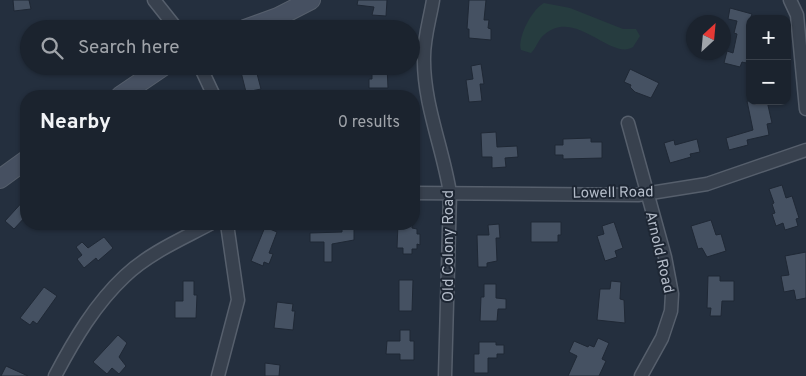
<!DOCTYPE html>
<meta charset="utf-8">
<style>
body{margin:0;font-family:Overpass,sans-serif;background:#282f3a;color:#f1f3f6}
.controls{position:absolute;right:15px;top:15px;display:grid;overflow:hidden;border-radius:10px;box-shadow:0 1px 4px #0004}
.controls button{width:45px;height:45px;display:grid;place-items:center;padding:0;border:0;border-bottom:1px solid #39404a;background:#1b232e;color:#f1f3f6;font:25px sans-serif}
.compass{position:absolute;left:686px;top:15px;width:45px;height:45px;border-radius:50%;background:#1b232e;box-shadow:0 1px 4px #0004;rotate:26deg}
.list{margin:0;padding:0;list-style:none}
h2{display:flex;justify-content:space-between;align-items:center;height:65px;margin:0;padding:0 20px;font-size:21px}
h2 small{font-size:16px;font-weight:400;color:#a0a4aa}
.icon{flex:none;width:28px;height:28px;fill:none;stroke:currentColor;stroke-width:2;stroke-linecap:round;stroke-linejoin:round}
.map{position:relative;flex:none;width:806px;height:376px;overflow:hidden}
.search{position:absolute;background:#1b232e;box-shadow:0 1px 4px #0004;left:20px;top:20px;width:400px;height:55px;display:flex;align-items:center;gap:12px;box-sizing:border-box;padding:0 18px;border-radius:28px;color:#a0a4aa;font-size:19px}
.panel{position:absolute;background:#1b232e;box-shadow:0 1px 4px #0004;left:20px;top:90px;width:400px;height:140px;border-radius:20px}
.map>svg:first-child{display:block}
</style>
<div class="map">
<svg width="806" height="376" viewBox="0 0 806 376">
<rect width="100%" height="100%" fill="#242f3e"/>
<path fill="#263c3f" d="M544,3L570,8L623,29H636L640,36L633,47C612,61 575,8 545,34C538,39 537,47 531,53L521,50C517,38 532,9 544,3Z"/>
<g fill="#455162" stroke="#1f2835">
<path d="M13,0H29L31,9L14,11Z"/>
<path d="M358,0H387L386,16L372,15L374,7L357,5Z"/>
<path d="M469,0H486L484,20H489L488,28L491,29V40L469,38V29H467Z"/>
<path d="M730,8L752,14L750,19V50L746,63L742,62L740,67L724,63L727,51L733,53L737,34L734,33L737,21L728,19Z"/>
<path d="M481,64L484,84H480L482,101L469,102L466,80L473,79L471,66Z"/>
<path d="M242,66H255L261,89L246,92L241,72L244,71Z"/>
<path d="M372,66H387L388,88H369V79H372Z"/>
<path d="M630,69L659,83L651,98L635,92L630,87L631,85L624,82Z"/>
<path d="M747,101H767L772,123L767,124L769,135L747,140L748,145L729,150L726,138L753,130Z"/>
<path d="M496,132L497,147L517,146L518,157L505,158L506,167L492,168V157H482L481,133Z"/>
<path d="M591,138V142H602V158L563,159V155H555V145H563V139Z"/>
<path d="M697,139L700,152L690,154L691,157L670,163L664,143L674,140L675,145Z"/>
<path d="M782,185L786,198L792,196L799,218L796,219L798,226L785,230L783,223L776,226L772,214L775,213L772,204L774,203L769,189Z"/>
<path d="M26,198V216L14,229L5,221Z"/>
<path d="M711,220L716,235L721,234L726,251L707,257L702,248L698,249L691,226Z"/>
<path d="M531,222H561V235H558V242H531Z"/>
<path d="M614,222L623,248L615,251L617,257L605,261L597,236L604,234L602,226Z"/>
<path d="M342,224H354V240L332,244V262H324V242H310V233L342,232Z"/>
<path d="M398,224H412V228L417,229V234H420V245L417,244V249H412V254H403V248H397Z"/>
<path d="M499,224L500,238H496L497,261L487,263V267H478L477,235H489L488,225Z"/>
<path d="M265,227L277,232L269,253L273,254L269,264L264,262L263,266L251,261Z"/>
<path d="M104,237L113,248L98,261L96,258L84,268L77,259L82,255L76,247L82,242L88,248Z"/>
<path d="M806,252V298L796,300L794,290L784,292L781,276L789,275L785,256Z"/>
<path d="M708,276H720V281H734V301H722L721,316H710L711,308H707Z"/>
<path d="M399,280H413L412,311H399Z"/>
<path d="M183,281H194V295H197L196,318H175V301H183Z"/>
<path d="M611,281L621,282L620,299L624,300L625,323L597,320L600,289H610Z"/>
<path d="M484,284H496V298L506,299V309H498L497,321H480L481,297H484Z"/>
<path d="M44,287L57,296L37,324L33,321L30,325L20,318Z"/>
<path d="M277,302L293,304L292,311H295L293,330L274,328Z"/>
<path d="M400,330H410V341H414V360H400V354H386L387,341H400Z"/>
<path d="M118,335L127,343L119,357L126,366L119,374L112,368L107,374L93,362Z"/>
<path d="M598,338L609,343L602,359L606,361L599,376H568L577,356L569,352L574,341L588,347L589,345L594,347Z"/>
<path d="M479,342H496V345H504V354H497V358H488V373H474V354H479Z"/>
<path d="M265,363L280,365L279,376H265Z"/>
<path d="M6,366L28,376H1Z"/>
</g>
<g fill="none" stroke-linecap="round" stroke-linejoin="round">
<defs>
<g id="street">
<path d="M154,0L177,29"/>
<path d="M433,0C430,19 424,37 424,57C423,103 443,148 450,193L445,376"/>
<path d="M790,0L797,15L806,109"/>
<path d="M200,66L214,96"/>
<path d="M628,123L665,257L672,294L671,311L662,338L641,376"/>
<path d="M414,193L638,195L707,184L806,150"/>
<path d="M55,376C74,340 95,304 125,276C149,253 182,239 210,224"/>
<path d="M218,376L238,300L227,224"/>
</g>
<g id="secondary">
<path d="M245,29L278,17L311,0"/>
<path d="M120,96L164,66"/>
<path d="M0,179L26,160"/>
</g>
</defs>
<use href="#street" stroke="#565f6c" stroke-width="15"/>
<use href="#secondary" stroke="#565f6c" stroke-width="20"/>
<use href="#street" stroke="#38414e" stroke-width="12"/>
<use href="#secondary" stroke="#465061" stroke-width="18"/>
</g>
<g text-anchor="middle" stroke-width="4" stroke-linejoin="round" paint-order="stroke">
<g font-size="15" fill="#b4bcc9" stroke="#1d2633">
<text transform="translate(613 192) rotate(-1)" y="5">Lowell Road</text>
<text transform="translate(448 246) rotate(-90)" y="5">Old Colony Road</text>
<text transform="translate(660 252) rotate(77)" y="5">Arnold Road</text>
</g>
</g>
</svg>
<div class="controls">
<button>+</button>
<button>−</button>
</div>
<svg class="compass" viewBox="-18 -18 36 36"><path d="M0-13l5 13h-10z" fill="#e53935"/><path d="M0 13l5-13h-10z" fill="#a0a4aa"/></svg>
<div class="search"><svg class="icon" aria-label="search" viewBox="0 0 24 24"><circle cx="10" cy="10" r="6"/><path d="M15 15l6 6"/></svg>Search here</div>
<section class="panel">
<h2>Nearby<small>0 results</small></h2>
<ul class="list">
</ul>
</section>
</div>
